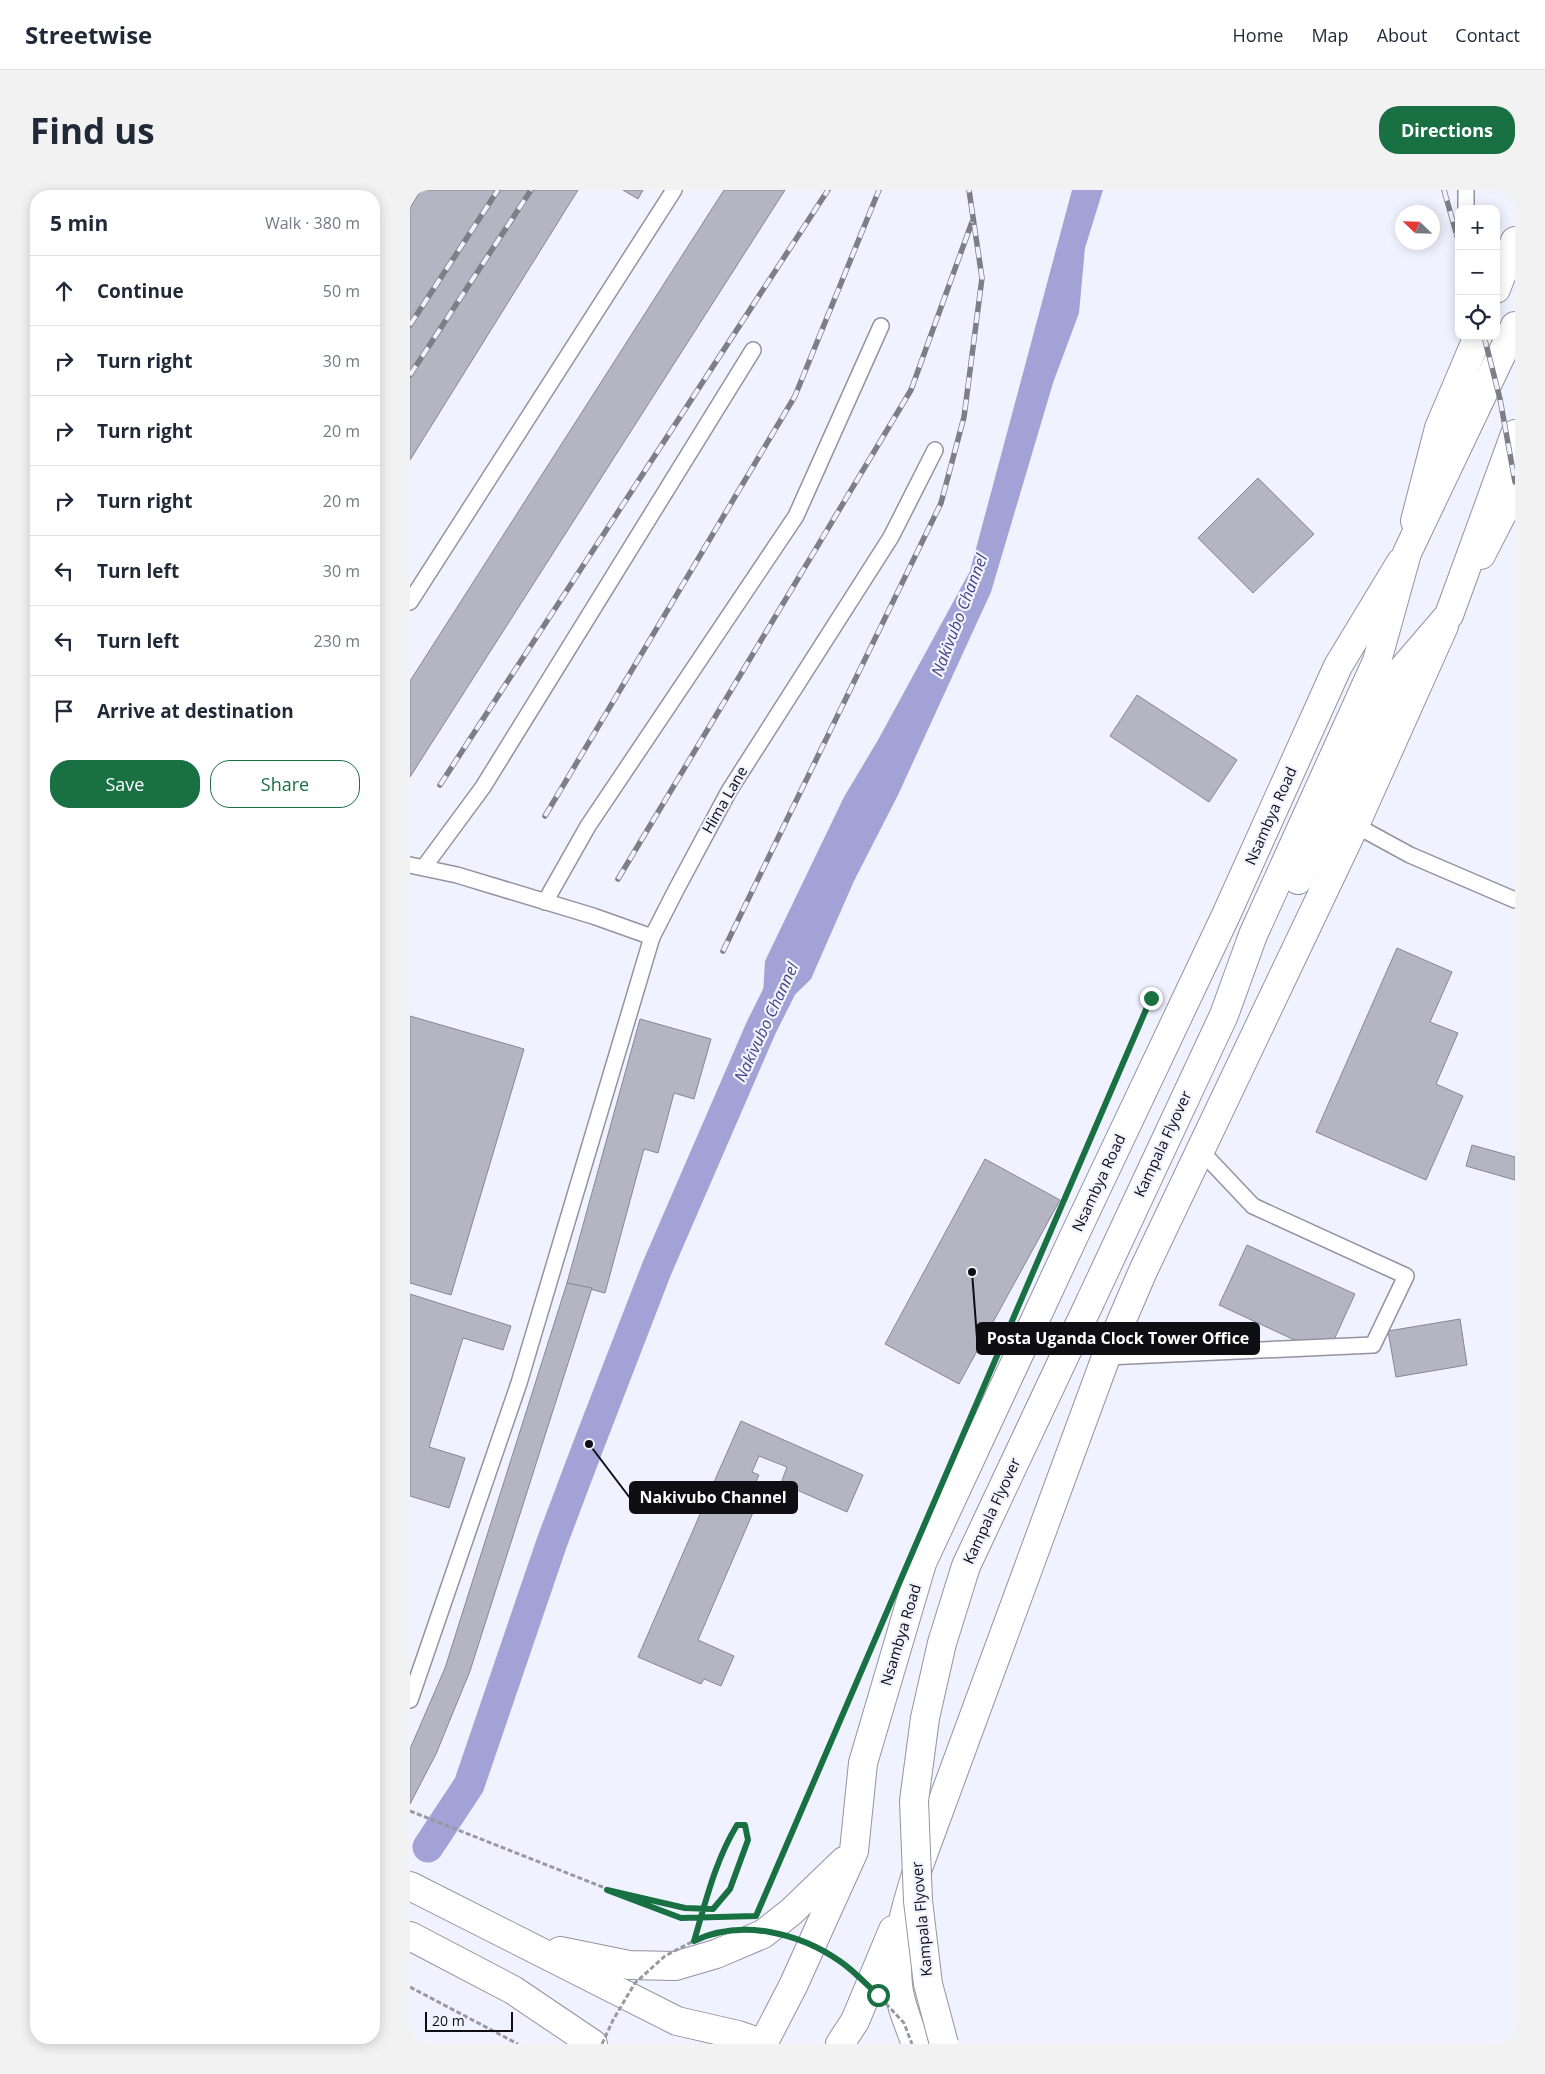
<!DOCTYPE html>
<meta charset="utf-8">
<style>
body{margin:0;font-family:"Open Sans",sans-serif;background:#f2f2f3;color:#1f2937}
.controls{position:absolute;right:15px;top:15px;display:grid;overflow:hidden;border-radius:10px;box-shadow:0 2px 12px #0003}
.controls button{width:45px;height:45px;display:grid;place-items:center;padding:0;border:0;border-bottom:1px solid #e0e1e3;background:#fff;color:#1f2937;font:25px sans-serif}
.compass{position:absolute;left:985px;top:15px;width:45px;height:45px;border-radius:50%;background:#fff;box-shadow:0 2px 12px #0003;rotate:293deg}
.scale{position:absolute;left:15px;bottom:12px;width:88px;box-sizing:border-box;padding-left:5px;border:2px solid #0e0e13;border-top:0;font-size:14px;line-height:18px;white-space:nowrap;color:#0e0e13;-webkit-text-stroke:4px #f1f2ff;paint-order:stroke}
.stop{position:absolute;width:15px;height:15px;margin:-11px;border:4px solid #187043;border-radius:50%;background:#fff}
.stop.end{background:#187043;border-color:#fff;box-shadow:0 1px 5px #0008}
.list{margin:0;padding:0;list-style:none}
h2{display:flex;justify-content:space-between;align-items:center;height:65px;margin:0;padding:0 20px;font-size:21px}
h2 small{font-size:16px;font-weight:400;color:#747a83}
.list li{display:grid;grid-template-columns:32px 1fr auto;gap:15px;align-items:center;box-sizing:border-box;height:70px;padding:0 20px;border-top:1px solid #e0e1e3}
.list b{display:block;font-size:19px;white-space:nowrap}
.list em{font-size:16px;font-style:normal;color:#747a83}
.actions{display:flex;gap:10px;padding:15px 20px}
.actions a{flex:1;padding:11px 0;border:1px solid #187043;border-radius:20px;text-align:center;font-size:18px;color:#187043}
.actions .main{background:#187043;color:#fff}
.icon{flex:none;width:28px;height:28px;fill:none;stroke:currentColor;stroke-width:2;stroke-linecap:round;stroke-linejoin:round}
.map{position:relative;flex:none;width:1105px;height:1854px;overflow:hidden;border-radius:20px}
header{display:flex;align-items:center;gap:30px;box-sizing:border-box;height:70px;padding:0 25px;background:#fff;border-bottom:1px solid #e0e1e3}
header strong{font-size:24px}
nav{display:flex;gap:28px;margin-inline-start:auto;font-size:18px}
.intro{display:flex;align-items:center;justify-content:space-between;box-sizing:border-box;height:120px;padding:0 30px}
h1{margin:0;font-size:35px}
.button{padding:12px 22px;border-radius:20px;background:#187043;color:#fff;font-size:18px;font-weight:700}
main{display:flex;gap:30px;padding:0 30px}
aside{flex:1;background:#fff;border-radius:20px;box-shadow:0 2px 12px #0003}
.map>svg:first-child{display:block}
</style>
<header>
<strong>Streetwise</strong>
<nav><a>Home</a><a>Map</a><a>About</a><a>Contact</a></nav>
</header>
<div class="intro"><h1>Find us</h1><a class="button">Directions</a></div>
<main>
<aside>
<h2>5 min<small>Walk · 380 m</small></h2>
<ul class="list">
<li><svg class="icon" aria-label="ahead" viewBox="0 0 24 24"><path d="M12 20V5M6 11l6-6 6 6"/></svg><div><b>Continue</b></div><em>50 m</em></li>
<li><svg class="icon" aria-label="right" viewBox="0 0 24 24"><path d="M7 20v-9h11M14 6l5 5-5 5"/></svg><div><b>Turn right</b></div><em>30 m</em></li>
<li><svg class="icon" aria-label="right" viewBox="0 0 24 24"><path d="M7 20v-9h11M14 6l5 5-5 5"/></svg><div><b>Turn right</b></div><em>20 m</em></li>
<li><svg class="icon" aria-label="right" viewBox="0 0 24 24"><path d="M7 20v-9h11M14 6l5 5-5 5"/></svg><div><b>Turn right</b></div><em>20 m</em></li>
<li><svg class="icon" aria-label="left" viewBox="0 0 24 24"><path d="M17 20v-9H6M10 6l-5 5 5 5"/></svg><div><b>Turn left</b></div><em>30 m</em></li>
<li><svg class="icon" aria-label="left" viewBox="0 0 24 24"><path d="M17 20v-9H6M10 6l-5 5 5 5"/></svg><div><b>Turn left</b></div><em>230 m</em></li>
<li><svg class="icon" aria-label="arrive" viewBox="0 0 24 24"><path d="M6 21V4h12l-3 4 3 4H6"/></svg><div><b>Arrive at destination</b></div></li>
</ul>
<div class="actions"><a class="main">Save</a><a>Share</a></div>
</aside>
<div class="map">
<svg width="1105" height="1854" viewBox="0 0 1105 1854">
<rect width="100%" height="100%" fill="#f1f2ff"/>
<path fill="#a2a2d7" d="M662,0H693L675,58L669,123L643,193L581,402L488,605L444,691L401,789L351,838L355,771L434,607L468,550L560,381Z"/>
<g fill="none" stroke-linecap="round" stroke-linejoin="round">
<path stroke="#a2a2d7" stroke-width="31" d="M18,1657L59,1595L142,1352L179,1254L247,1078L351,838L370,800"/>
</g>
<g fill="#b4b4c3" stroke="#868795">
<path d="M11,0H168L0,270V18Z"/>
<path d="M213,0H233L228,9Z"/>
<path d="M314,0H375L0,587V491Z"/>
<path d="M848,288L904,344L843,403L788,348Z"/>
<path d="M727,505L827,570L799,612L700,546Z"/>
<path d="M987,758L1042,782L1020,832L1048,843L1026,894L1053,906L1016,990L906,942Z"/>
<path d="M0,826L114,859L41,1105L0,1093Z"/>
<path d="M230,829L301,849L284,909L264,903L248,963L234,959L195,1103L157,1093Z"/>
<path d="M1062,955L1105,967V990L1056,976Z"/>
<path d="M575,969L650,1010L549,1194L475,1154Z"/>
<path d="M837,1055L945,1104L917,1165L809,1115Z"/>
<path d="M157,1093L182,1098L60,1481L26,1564L0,1614V1559L35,1478Z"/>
<path d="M0,1104L101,1136L93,1160L53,1148L19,1257L55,1268L39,1318L0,1306Z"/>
<path d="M1050,1129L1057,1175L986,1187L978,1141Z"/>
<path d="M331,1231L453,1285L437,1322L371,1293L377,1277L349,1266L342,1282L349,1285L339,1307L304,1292Z"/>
<path d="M304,1292L348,1311L288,1450L324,1466L311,1496L294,1489L291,1494L228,1467Z"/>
</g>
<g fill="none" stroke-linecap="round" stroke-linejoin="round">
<defs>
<g id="service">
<path d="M1056,19V0"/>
<path d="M0,412L264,0"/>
<path d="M945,635L1000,665L1105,710"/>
<path d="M0,675L47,685L183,726L242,747L266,700L319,601L481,347L525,260"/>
<path d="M14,677L73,597L343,160"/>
<path d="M135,712L178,636L386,326L471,136"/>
<path d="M696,1167L963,1155L996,1086L843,1016L790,960"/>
<path d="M0,1510L109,1193L242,747"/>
</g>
<g id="primary">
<path d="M1086,99L1105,51"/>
<path d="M1005,331L1029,238L1068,146"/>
<path d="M1071,365L1105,299"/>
<path d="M0,1696L267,1831L328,1845L354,1854"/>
<path d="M0,1746L103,1800L183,1854"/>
<path d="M150,1761L219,1775L265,1776L306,1764L353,1744L381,1722L434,1671"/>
<path d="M353,1854L383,1796L444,1661L453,1573L512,1373L665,1044L816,725L928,476L991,372"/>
<path d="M430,1854L445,1831L483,1740"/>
<path d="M506,1854C499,1835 490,1815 488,1795C484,1755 496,1716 508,1678L696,1167L733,1081L945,635L1034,436"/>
</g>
<g id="trunk">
<path d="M888,690L991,481L1039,425L1105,244"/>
<path d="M681,1110L814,825L843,745L967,471L997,363L1105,136"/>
</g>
</defs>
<use href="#service" stroke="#9293a2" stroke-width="18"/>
<use href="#primary" stroke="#9293a2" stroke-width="30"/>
<use href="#trunk" stroke="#9293a2" stroke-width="30"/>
<g stroke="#9899a2" stroke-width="3" stroke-dasharray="5 2.5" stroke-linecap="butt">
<path d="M735,824L741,808"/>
<path d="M0,1621L271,1728L317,1727"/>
<path d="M210,1703L275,1718L303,1719L320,1699L338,1650L335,1635H327L316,1654L301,1692"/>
<path d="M356,1703L440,1507"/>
<path d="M0,1797L108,1854"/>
</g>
<use href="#service" stroke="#fff" stroke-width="15"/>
<use href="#primary" stroke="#fff" stroke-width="28"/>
<use href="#trunk" stroke="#fff" stroke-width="28"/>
<defs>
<g id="rail">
<path d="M1034,0L1049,53"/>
<path d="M0,135L88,0"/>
<path d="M1074,146L1090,209L1105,292"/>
<path d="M0,185L121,0"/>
<path d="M30,595L418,0"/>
<path d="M135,626L385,206L469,0"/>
<path d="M208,689L501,200L562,32"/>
<path d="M313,761L531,313L554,227L572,88L559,0"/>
</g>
</defs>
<use href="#rail" stroke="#7e7e87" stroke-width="5.5"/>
<use href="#rail" stroke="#f1f2ff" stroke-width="4" stroke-dasharray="11" stroke-linecap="butt"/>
<defs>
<path id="trunk-bridge" d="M534,1854L518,1794L508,1711L504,1611L515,1528L532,1453L556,1376L681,1110"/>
</defs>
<use href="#trunk-bridge" stroke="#9293a2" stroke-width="30" stroke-linecap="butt"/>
<g stroke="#9899a2" stroke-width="3" stroke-dasharray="5 2.5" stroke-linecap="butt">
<path d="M285,1751L301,1692"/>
<path d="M192,1854L203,1830L225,1793L255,1766L295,1745L336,1738L391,1749L431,1772L468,1805L494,1833L502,1854"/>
</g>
<use href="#trunk-bridge" stroke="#fff" stroke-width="28"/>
</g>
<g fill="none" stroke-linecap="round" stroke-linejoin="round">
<path stroke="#187043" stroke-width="6" d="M468,1805C456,1794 444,1781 431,1772C390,1743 331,1728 284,1751C296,1711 305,1671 327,1635H335L338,1650L320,1699L303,1719L275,1718L197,1700L271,1728L346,1726L741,808"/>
</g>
<g text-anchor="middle" stroke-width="4.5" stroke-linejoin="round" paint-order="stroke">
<g font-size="15" fill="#0e0e13" stroke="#f1f2ff">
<text transform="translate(315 610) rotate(-60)" y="5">Hima Lane</text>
<text transform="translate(861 626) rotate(-66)" y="5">Nsambya Road</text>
<text transform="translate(753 954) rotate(-65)" y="5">Kampala Flyover</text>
<text transform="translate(689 993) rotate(-65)" y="5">Nsambya Road</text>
<text transform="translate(582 1321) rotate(-65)" y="5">Kampala Flyover</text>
<text transform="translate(491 1445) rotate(-73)" y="5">Nsambya Road</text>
<text transform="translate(512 1729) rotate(-95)" y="5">Kampala Flyover</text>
</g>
<g font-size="16" font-style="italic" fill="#464283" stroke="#f1f2ff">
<text transform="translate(549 425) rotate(-69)" y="6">Nakivubo Channel</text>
<text transform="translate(356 832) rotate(-65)" y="6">Nakivubo Channel</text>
</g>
</g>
<path fill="none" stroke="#0e0e13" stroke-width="2" d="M562 1082L567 1148M179 1254L220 1308"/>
<g fill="#0e0e13" stroke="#f1f2ff" stroke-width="2">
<circle cx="562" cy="1082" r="5"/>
<circle cx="179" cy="1254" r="5"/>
</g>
<g fill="#0e0e13" stroke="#0e0e13" stroke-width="2">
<rect x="567" y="1133" width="282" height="31" rx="5"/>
<rect x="220" y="1292" width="167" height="31" rx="5"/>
</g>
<g font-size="16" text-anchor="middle" font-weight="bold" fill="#fff">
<text x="708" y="1154">Posta Uganda Clock Tower Office</text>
<text x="303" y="1313">Nakivubo Channel</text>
</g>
</svg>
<div class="controls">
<button>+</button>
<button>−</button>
<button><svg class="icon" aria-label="locate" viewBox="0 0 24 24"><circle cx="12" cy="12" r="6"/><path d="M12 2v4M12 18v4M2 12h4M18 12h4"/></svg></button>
</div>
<svg class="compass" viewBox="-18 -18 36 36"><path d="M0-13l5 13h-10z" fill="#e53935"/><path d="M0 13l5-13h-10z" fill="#747a83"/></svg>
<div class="scale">20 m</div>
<div class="stop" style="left:468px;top:1805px"></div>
<div class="stop end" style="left:741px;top:808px"></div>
</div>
</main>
